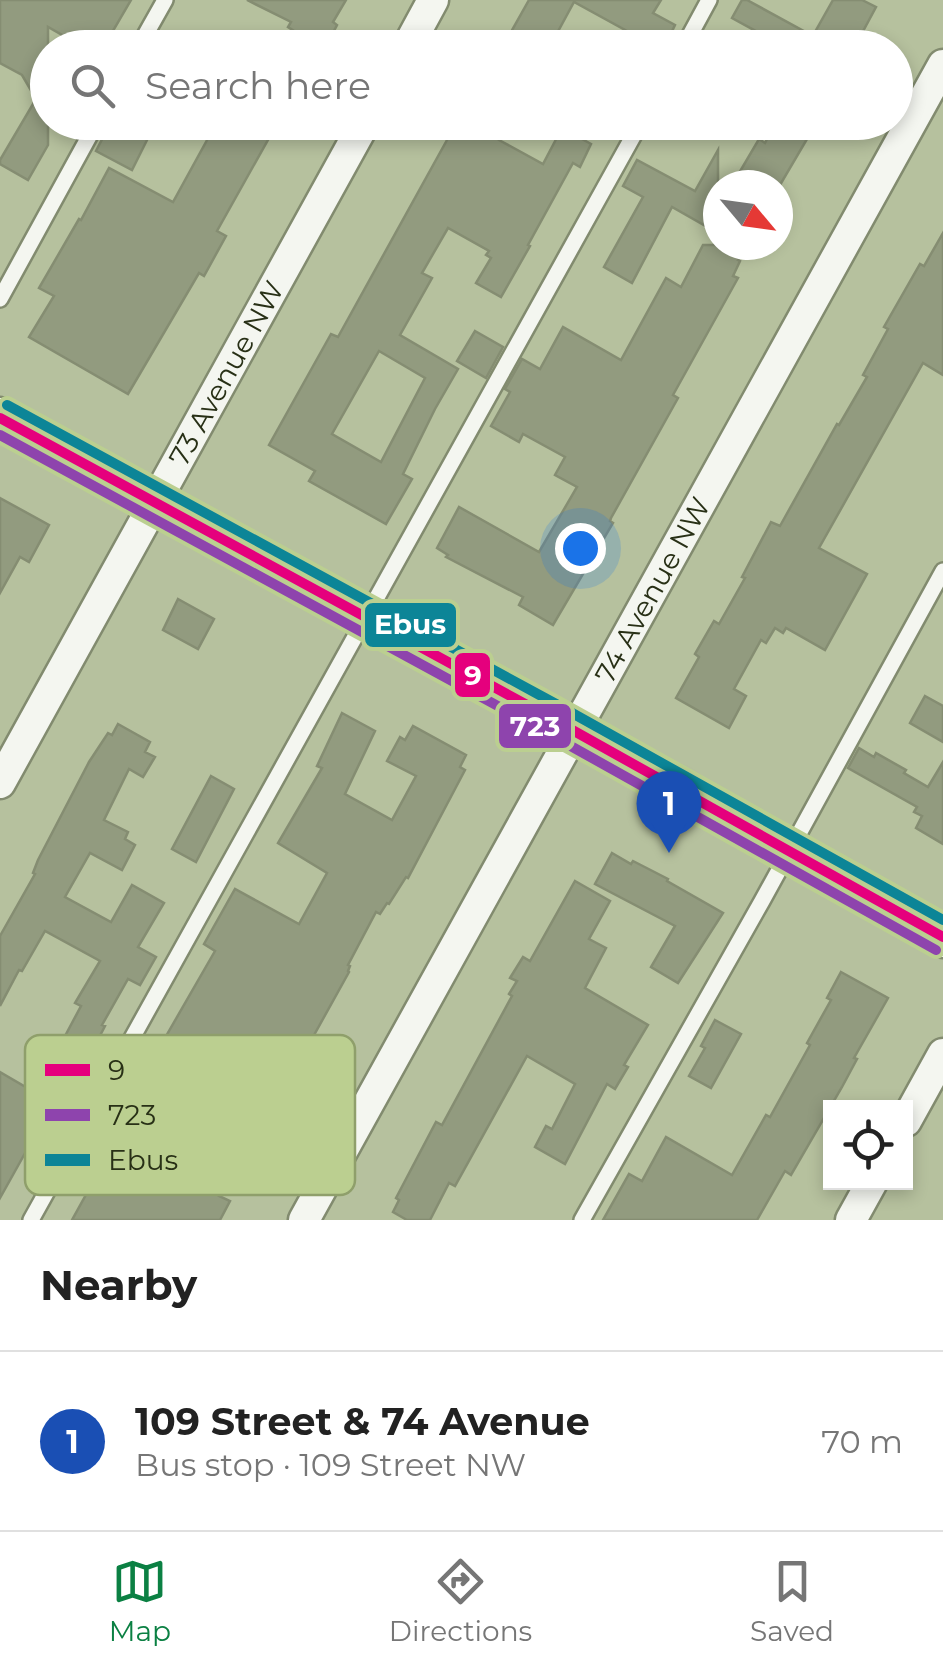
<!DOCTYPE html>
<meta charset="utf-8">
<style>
body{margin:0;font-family:Montserrat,sans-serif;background:#f2f2f2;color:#222}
.controls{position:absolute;right:30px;bottom:30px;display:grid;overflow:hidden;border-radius:0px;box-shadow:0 5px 15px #0003}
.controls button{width:90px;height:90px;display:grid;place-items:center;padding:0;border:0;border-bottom:2px solid #e0e0e0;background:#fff;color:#222;font:50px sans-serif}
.compass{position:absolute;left:703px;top:170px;width:90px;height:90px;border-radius:50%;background:#fff;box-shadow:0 5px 15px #0003;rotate:119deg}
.you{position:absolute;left:580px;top:548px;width:35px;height:35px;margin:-25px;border:8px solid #fff;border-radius:50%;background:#1a73e8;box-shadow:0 0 0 15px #1a73e833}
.badge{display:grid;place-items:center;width:65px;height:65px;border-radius:50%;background:#0b8043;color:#fff;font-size:32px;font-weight:700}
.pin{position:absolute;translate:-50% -82px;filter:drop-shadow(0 2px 5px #0008)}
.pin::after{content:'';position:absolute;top:52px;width:35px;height:30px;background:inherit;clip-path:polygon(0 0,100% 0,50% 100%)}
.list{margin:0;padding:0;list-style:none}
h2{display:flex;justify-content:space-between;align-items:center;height:130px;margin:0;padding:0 40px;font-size:42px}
h2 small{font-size:32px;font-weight:400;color:#767676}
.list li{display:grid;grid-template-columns:65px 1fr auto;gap:30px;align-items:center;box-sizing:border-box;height:180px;padding:0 40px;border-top:2px solid #e0e0e0}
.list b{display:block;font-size:38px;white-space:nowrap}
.list p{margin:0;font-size:32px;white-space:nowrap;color:#767676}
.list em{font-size:32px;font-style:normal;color:#767676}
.icon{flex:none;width:55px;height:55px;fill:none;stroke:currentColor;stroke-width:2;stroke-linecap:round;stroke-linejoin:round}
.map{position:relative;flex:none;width:943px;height:1220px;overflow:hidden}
.search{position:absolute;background:#fff;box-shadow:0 5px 15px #0003;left:30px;right:30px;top:30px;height:110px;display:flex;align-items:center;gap:25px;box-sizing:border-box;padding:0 35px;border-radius:55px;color:#767676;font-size:38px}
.sheet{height:310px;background:#fff}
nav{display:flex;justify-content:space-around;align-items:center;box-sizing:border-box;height:140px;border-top:2px solid #e0e0e0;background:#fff;font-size:28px;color:#767676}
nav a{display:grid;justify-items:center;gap:5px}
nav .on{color:#0b8043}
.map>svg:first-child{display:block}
</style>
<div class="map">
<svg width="943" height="1220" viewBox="0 0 943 1220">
<rect width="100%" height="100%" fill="#b6c19e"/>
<g fill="#929b7f" stroke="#858d72" stroke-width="2.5" fill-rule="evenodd">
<path d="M0,0H131L103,48H85L48,27V145L28,180L0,164V160L36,99L22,75L0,63Z"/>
<path d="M247,0H346L333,22L337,25L325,48H285L294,31L288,27L291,22Z"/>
<path d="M529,0H661L653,13L675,25L664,48H658L574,2L549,48H502Z"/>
<path d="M742,0H747L811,35L804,48H787L732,18Z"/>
<path d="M833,0H862L876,7L854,48H806Z"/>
<path d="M111,122H119L148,138L132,170L96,151Z"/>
<path d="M217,122H278L217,231L226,236L204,276L199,273L128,394L29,337L54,296L39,288L79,219L81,220L109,168L173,202Z"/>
<path d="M457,122H509L499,140L543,164L562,128L591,144L580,167L573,163L528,245L530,246L501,297L476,283L491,258L486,255L489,251L448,228L422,273L432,278L400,335L458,369L435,409L403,474L412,479L386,524L309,481L315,471L269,445L331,334L338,337ZM379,351L425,378L381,462L332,434Z"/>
<path d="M776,122H817L780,185H732L759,139L765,143Z"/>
<path d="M718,150V233L672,207L632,283L604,267L643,197L623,186L637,160L695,191Z"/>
<path d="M943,233V375L923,363L819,548L867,574L825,650L786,628L783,633L775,628L766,643L761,640L734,689L746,696L729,728L676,698L699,657L695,654L714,621L719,624L745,578L742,577L771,522L780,526L837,424L839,425L867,377L863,375L888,329L884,327L920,264L924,266Z"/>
<path d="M703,245H747L738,260L740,261L733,276L738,278L673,395L678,398L611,518L610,521L613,523L553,625L519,605L523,597L446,557L448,555L437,548L459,507L539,552L577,487L555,475L565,457L523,434L519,442L491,426L510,392L505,389L522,359L540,369L563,327L621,360L666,278L681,287Z"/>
<path d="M475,331L503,347L486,378L457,361Z"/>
<path d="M0,498L49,525L29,562L20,557L0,593Z"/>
<path d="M178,599L214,619L198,649L163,630Z"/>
<path d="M925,696L943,706V742L910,723Z"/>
<path d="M342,713L375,731L345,794L392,820L416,776L387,761L400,737L405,740L413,726L466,755L460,767L465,770L408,878L406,877L389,904L387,903L380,914L376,912L348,965L350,966L348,971L349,972L293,1073L296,1075L289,1088L292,1090L278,1115L268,1110L219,1196L230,1201L220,1220H72L109,1153L104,1150L122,1117L113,1113L143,1061L150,1064L215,951L204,944L235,889L299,924L327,873L278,843L322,768L317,766ZM169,1088L209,1112L188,1150L174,1170L136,1150Z"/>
<path d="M118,724L150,742L145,752L155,757L143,777L129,769L104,820L128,832L125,839L135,845L122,870L90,853L65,897L111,922L132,885L164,903L138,947L156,957L140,985L128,979L102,1025L105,1026L91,1053L64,1038L81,1006L75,1003L100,961L45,931L22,971L19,970L0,1006V936L35,874L33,873L38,860L89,762L108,733L112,735Z"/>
<path d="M859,748L874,757L876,753L906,770L904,773L928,787L943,762V844L916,828L922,816L914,812L917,807L848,768Z"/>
<path d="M211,776L234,789L196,862L172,849Z"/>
<path d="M612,853L631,864L633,861L668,879L667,881L723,913L678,983L651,967L675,926L595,884Z"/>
<path d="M575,881L610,901L589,939L606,948L585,988L648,1025L624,1065L628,1067L615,1089L607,1084L565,1164L535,1147L546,1126L552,1129L575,1084L527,1056L455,1186L449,1183L430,1220H407L393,1212L399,1200L396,1198L436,1122L442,1125L512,996L509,994L517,981L510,978L523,957L530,961Z"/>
<path d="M841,972L888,998L854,1058L857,1059L842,1087L791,1175L785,1171L757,1220H603L629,1174L642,1181L666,1137L732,1175L766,1115L770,1117L810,1045L807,1043L831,1000L827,998Z"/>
<path d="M715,1020L741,1034L711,1088L689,1076L705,1048L701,1046Z"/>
<path d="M0,1072L53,1103L0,1198Z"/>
</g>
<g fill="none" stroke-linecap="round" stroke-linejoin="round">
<defs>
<g id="lane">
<path d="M138,48L165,0"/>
<path d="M683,48L709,0"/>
<path d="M0,299L97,122"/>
<path d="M31,1220L641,122"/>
<path d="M582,1220L762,901L943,571"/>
</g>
<g id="street">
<path d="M407,48L433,0"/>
<path id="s1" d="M0,783L365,122"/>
<path d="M906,1121L943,1054"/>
<path id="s2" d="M304,1220L943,65"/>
<path d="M851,1220L872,1182"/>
</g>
<path id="secondary" d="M0,418L549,717L943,937"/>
</defs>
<use href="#lane" stroke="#828b6f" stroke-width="20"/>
<use href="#street" stroke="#828b6f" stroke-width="35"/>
<use href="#secondary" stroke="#828b6f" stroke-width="45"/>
<use href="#lane" stroke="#f4f6f0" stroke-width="15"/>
<use href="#street" stroke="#f4f6f0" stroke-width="30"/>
<use href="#secondary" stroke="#f4f6f0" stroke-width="40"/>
<defs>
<path id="bus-1" d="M0,418L549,717L943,937"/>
<path id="bus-2" d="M0,435L542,730L936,950"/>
<path id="bus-3" d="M7,405L556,704L943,920"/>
</defs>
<use href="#bus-1" stroke="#bbcf90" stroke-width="18"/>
<use href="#bus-2" stroke="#bbcf90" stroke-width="18"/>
<use href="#bus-3" stroke="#bbcf90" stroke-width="18"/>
<use href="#bus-1" stroke="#e5007d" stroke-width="10"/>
<use href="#bus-2" stroke="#8e44ad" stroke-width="10"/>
<use href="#bus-3" stroke="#0c8597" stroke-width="10"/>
</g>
<g text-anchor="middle" stroke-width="10" stroke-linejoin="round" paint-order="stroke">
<g font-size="28" fill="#283016" stroke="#bbcf90">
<text dy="10" stroke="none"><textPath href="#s1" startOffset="468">73 Avenue NW</textPath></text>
<text dy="10" stroke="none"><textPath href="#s2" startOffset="720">74 Avenue NW</textPath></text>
</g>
</g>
<rect x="25" y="1035" width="330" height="160" rx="15" fill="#bbcf90" stroke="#8f9f6b" stroke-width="2.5"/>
<rect x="45" y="1064" width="45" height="12" fill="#e5007d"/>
<rect x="45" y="1109" width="45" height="12" fill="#8e44ad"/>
<rect x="45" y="1154" width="45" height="12" fill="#0c8597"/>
<g font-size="28" fill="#283016">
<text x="108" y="1080">9</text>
<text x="108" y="1125">723</text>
<text x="108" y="1170">Ebus</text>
</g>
<g stroke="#bbcf90" stroke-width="4">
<rect x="363" y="601" width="95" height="48" rx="10" fill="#0c8597"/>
<rect x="453" y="651" width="39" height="48" rx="10" fill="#e5007d"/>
<rect x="497" y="702" width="76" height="48" rx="10" fill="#8e44ad"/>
</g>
<g font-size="28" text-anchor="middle" font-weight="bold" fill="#fff">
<text x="410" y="634">Ebus</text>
<text x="473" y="685">9</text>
<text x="535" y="736">723</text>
</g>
</svg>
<div class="controls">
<button><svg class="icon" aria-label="locate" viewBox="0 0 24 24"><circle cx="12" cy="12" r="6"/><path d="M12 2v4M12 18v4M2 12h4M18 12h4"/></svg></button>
</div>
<svg class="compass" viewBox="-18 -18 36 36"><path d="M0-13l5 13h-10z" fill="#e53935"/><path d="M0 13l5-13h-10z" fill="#767676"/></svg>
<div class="you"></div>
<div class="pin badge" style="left:669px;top:853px;background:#1a4fb4">1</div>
<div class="search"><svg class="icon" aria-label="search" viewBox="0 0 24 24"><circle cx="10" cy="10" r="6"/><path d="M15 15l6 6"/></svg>Search here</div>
</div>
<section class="sheet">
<h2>Nearby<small></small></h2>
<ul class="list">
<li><span class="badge" style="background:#1a4fb4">1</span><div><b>109 Street &amp; 74 Avenue</b><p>Bus stop · 109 Street NW</p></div><em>70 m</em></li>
</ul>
</section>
<nav>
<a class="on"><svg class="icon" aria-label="map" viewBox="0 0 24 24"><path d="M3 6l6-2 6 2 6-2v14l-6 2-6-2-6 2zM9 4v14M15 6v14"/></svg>Map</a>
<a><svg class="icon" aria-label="directions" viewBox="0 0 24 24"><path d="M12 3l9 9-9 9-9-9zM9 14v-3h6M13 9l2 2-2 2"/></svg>Directions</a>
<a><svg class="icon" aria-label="saved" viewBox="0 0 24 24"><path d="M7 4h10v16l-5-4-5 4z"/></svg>Saved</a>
</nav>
